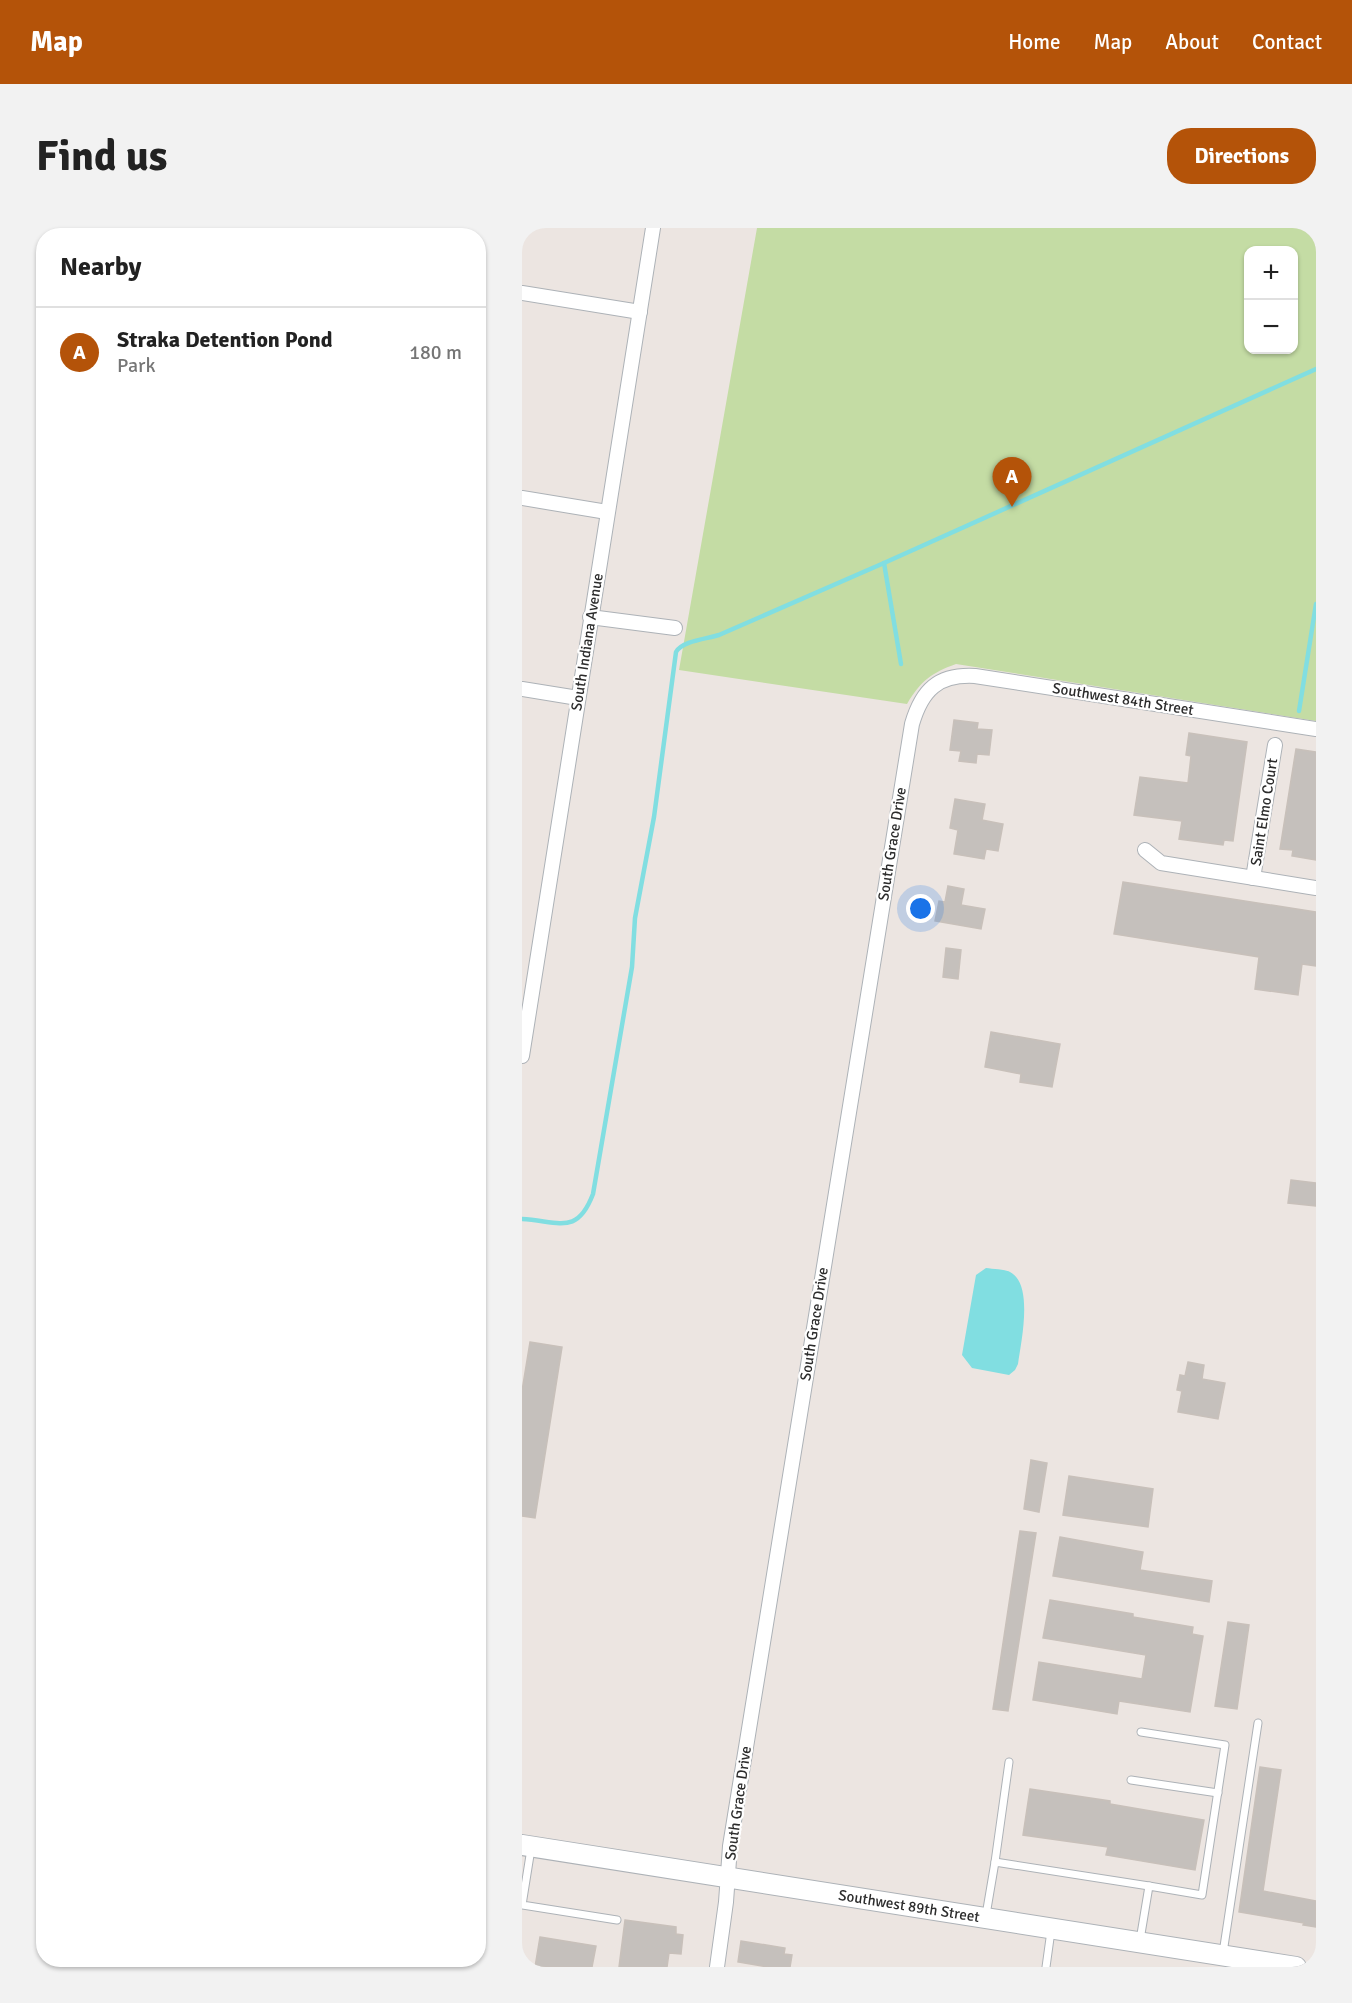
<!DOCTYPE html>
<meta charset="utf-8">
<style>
body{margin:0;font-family:Signika,sans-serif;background:#f2f2f2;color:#222}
.controls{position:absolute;right:18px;top:18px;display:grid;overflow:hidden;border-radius:12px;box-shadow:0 2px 4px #0004}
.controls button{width:54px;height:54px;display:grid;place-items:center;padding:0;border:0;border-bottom:2px solid #e0e0e0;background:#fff;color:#222;font:30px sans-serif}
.you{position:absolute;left:399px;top:681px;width:21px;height:21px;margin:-15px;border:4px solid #fff;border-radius:50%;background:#1a73e8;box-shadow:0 0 0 9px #1a73e833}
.badge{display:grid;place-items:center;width:39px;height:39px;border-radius:50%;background:#b45309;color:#fff;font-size:20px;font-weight:700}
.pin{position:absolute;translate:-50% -50px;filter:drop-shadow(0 2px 3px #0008)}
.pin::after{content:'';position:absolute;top:32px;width:21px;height:18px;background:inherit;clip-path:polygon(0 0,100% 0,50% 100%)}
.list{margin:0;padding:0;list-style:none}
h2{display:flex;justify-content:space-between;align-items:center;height:78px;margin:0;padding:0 24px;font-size:26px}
h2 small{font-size:20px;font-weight:400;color:#767676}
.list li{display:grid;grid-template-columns:39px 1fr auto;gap:18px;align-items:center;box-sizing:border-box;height:90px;padding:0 24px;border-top:2px solid #e0e0e0}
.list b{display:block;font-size:22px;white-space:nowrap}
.list p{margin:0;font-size:20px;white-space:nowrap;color:#767676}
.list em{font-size:20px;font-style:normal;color:#767676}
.map{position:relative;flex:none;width:794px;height:1739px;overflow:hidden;border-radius:24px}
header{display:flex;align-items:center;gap:36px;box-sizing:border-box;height:84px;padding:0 30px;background:#b45309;color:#fff}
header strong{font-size:28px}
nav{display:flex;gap:33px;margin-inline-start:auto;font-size:21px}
.intro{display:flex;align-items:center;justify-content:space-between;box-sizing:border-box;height:144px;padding:0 36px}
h1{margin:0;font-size:42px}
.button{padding:15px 27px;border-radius:24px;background:#b45309;color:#fff;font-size:21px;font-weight:700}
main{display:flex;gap:36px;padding:0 36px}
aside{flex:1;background:#fff;border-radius:24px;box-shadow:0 2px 4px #0004}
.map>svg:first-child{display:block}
</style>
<header>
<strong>Map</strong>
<nav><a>Home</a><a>Map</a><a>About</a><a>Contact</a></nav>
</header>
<div class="intro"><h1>Find us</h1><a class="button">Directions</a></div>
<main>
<aside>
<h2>Nearby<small></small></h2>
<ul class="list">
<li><span class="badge">A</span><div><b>Straka Detention Pond</b><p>Park</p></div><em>180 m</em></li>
</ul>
</aside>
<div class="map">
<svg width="794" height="1739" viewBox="0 0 794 1739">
<rect width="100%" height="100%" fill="#ece5e1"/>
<path fill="#c4dca4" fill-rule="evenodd" d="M235,0H794V493L434,436C409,445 399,453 385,476L157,442ZM726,22H772V122H726Z"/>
<path fill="#81dee1" d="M464,1040C471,1041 482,1041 488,1044C512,1056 499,1114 496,1136L493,1142L487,1147L450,1140L440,1127L454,1047Z"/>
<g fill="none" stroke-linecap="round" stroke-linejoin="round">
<g stroke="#81dee1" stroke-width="4.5">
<path d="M362,335L379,436"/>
<path d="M777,483L794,376"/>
<path d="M0,991C37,993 55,1008 71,966L110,739L113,690L132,589L154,424C160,413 184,411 197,407L362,335L794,141"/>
</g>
</g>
<g fill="#c5c0bc" stroke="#c8c0ba" stroke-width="1.5">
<path d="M432,492L456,495L455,501L470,502L467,527L455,526L454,535L437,533L439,523L428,522Z"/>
<path d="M667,505L725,514L711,613L702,612L701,617L657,611L660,593L612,587L618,549L666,555L669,528L664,527Z"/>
<path d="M774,521L794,524V632L770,628L771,622L758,621Z"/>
<path d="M433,571L463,576L460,592L481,596L476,623L464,621L462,631L432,626L436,602L428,600Z"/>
<path d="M601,654L794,684V738L780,736L776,767L733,761L737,729L592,706Z"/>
<path d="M426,658L442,661L439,677L463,681L459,701L413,693L417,673L423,674Z"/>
<path d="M424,720L439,722L436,751L421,749Z"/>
<path d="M469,804L538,816L530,859L498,854L499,846L463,839Z"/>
<path d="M769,952L794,955V978L766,975Z"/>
<path d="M8,1114L40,1119L13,1290L0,1288V1163Z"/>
<path d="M666,1134L682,1137L680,1151L703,1155L696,1191L656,1184L660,1163L655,1162L658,1147L663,1148Z"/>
<path d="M509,1232L525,1235L517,1284L502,1281Z"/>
<path d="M547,1248L631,1261L626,1299L541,1287Z"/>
<path d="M498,1303L514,1305L486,1483L471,1481Z"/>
<path d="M538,1309L621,1324L618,1342L690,1353L687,1374L531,1348Z"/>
<path d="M528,1372L611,1386V1389L671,1399L670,1406L681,1408L668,1484L597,1473L595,1486L511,1472L517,1434L620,1451L624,1427L521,1410Z"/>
<path d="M706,1394L727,1397L715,1481L693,1478Z"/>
<path d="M738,1539L759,1542L741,1663L794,1673V1699L781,1697L782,1695L717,1684Z"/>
<path d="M508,1561L588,1573V1576L682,1592L673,1642L584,1627L586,1619L501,1607Z"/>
<path d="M103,1692L154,1699V1706L161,1707L159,1726L147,1725L145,1739H97Z"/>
<path d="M18,1709L74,1718L70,1739H13Z"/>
<path d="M219,1713L263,1720L262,1726L270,1727L268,1739H246L216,1734Z"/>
</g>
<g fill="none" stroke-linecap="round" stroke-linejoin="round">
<defs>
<g id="lane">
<path d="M609,1552L696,1565"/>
<path d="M9,1621L0,1677L95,1692"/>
<path d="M473,1634L487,1534"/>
<path d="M464,1687L473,1634L627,1658"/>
<path d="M618,1712L627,1658L680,1667L703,1517L619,1504"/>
<path d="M701,1725L736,1495"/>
<path d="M524,1739L529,1703"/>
</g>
<g id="street">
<path d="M0,65L118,84"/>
<path d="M0,270L85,284"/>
<path d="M68,389L153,400"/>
<path d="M0,461L56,470"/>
<path d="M623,622L639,635L794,660"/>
<path d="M731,650L753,517"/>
<path d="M0,828L131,0"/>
<path d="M195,1739L204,1674L208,1618L390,496C400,462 416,446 453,448L794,501"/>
</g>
<path id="secondary" d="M0,1617L774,1739"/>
</defs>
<use href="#lane" stroke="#adb2b7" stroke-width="9"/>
<use href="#street" stroke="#adb2b7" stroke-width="16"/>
<use href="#secondary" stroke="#adb2b7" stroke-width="22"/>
<use href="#lane" stroke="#fff" stroke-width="7"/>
<use href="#street" stroke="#fff" stroke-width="14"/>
<use href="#secondary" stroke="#fff" stroke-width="20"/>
</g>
<g text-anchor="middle" stroke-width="4.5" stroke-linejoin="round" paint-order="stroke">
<g font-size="15" fill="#2c2c2c" stroke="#fff">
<text transform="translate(65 414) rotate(-81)" y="5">South Indiana Avenue</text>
<text transform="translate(601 471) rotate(9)" y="5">Southwest 84th Street</text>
<text transform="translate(742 584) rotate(-81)" y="5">Saint Elmo Court</text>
<text transform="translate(370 616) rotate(-81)" y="5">South Grace Drive</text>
<text transform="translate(292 1096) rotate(-81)" y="5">South Grace Drive</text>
<text transform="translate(216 1575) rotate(-82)" y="5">South Grace Drive</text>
<text transform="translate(387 1678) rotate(9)" y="5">Southwest 89th Street</text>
</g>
</g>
</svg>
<div class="controls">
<button>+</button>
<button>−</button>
</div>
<div class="you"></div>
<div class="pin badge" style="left:490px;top:279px">A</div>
</div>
</main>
